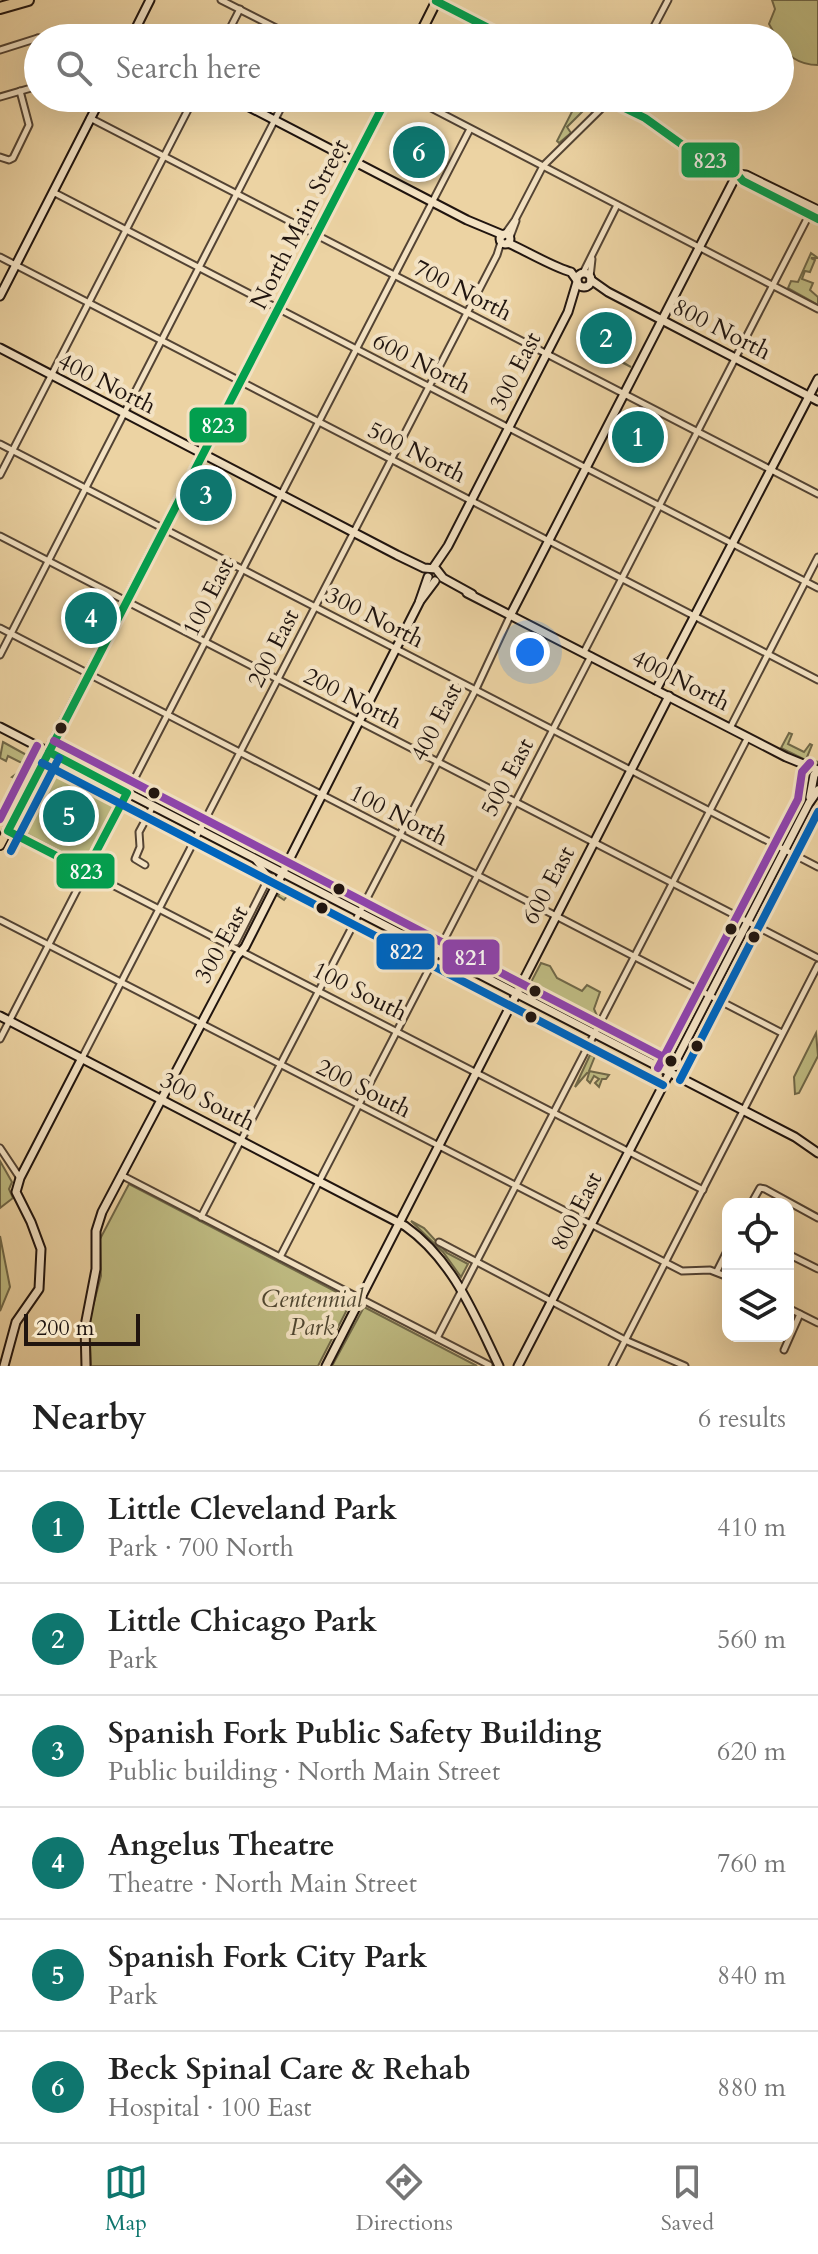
<!DOCTYPE html>
<meta charset="utf-8">
<style>
body{margin:0;font-family:Cardo,serif;background:#f2f2f2;color:#222}
.controls{position:absolute;right:24px;bottom:24px;display:grid;overflow:hidden;border-radius:16px;box-shadow:0 8px 32px #0002}
.controls button{width:72px;height:72px;display:grid;place-items:center;padding:0;border:0;border-bottom:2px solid #e0e0e0;background:#fff;color:#222;font:40px sans-serif}
.scale{position:absolute;left:24px;bottom:20px;width:116px;box-sizing:border-box;padding-left:8px;border:4px solid #21150f;border-top:0;font-size:22px;line-height:28px;white-space:nowrap;color:#21150f;-webkit-text-stroke:6px #f3e2c3;paint-order:stroke}
.you{position:absolute;left:530px;top:652px;width:28px;height:28px;margin:-20px;border:6px solid #fff;border-radius:50%;background:#1a73e8;box-shadow:0 0 0 12px #1a73e833}
.badge{display:grid;place-items:center;width:52px;height:52px;border-radius:50%;background:#0f766e;color:#fff;font-size:26px;font-weight:700}
.pin{position:absolute;translate:-50% -50%;border:4px solid #fff;box-shadow:0 2px 8px #0006}
.list{margin:0;padding:0;list-style:none}
h2{display:flex;justify-content:space-between;align-items:center;height:104px;margin:0;padding:0 32px;font-size:34px}
h2 small{font-size:26px;font-weight:400;color:#767676}
.list li{display:grid;grid-template-columns:52px 1fr auto;gap:24px;align-items:center;box-sizing:border-box;height:112px;padding:0 32px;border-top:2px solid #e0e0e0}
.list b{display:block;font-size:30px;white-space:nowrap}
.list p{margin:0;font-size:26px;white-space:nowrap;color:#767676}
.list em{font-size:26px;font-style:normal;color:#767676}
.icon{flex:none;width:44px;height:44px;fill:none;stroke:currentColor;stroke-width:2;stroke-linecap:round;stroke-linejoin:round}
.map{position:relative;flex:none;width:818px;height:1366px;overflow:hidden}
.search{position:absolute;background:#fff;box-shadow:0 8px 32px #0002;left:24px;right:24px;top:24px;height:88px;display:flex;align-items:center;gap:20px;box-sizing:border-box;padding:0 28px;border-radius:44px;color:#767676;font-size:30px}
.sheet{height:776px;background:#fff}
nav{display:flex;justify-content:space-around;align-items:center;box-sizing:border-box;height:112px;border-top:2px solid #e0e0e0;background:#fff;font-size:22px;color:#767676}
nav a{display:grid;justify-items:center;gap:4px}
nav .on{color:#0f766e}
.map>svg:first-child{display:block}
</style>
<div class="map">
<svg width="818" height="1366" viewBox="0 0 818 1366">
<rect width="100%" height="100%" fill="#ecd3a3"/>
<filter id="stains"><feTurbulence type="fractalNoise" baseFrequency=".0025" numOctaves="4"/><feColorMatrix values="0 0 0 0 .2 0 0 0 0 .09 0 0 0 0 .02 0 0 0 .5 -.17"/></filter>
<radialGradient id="worn" r=".72"><stop offset=".6" stop-color="#630" stop-opacity="0"/><stop offset="1" stop-color="#630" stop-opacity=".3"/></radialGradient>
<g fill="#beba81" stroke="#706848" stroke-width="2">
<path d="M772,0H818V65C800,65 784,56 780,38H777L769,24L775,9Z"/>
<path d="M579,98H589L599,105L592,112L586,108L567,127L571,133L559,143L557,141Z"/>
<path d="M811,253L818,258H811L815,260L810,272L805,271L802,279L813,283L810,290L818,297V305L788,288L791,281L798,282Z"/>
<path d="M600,319L625,332L613,356L631,367L587,344Z"/>
<path d="M644,411L635,431L656,442L646,461L642,464L622,453Z"/>
<path d="M789,733L792,734L788,744L804,752L810,744L812,745L807,757L818,762V766L781,748Z"/>
<path d="M3,742L32,758L21,781L12,777L20,771L22,763L8,756L6,761L0,758Z"/>
<path d="M54,767L118,801L83,863L21,831Z"/>
<path d="M284,884L310,898L303,902L288,895L284,900L278,896Z"/>
<path d="M541,963L550,966L557,978L582,991L587,985L600,992L594,1009L598,1018L596,1022L528,988Z"/>
<path d="M816,1033L818,1056L799,1093L795,1094L794,1077Z"/>
<path d="M590,1055L595,1056L589,1071L609,1075L606,1079H602L599,1087L595,1083L599,1079L594,1076L590,1083L587,1080L589,1073H587L575,1087Z"/>
<path d="M0,1161L12,1182L9,1189L13,1198L0,1208Z"/>
<path d="M129,1184L352,1300L318,1366H91L89,1321L101,1276L100,1239Z"/>
<path d="M411,1221L424,1228L447,1253L468,1264L461,1277L443,1252Z"/>
<path d="M0,1236L10,1287L0,1311Z"/>
<path d="M364,1307L477,1366H332Z"/>
</g>
<g fill="none" stroke-linecap="round" stroke-linejoin="round">
<defs>
<g id="street">
<path d="M221,0L296,38"/>
<path d="M38,38H49"/>
<path d="M225,38L240,9"/>
<path d="M648,38L668,0"/>
<path d="M0,50L38,38"/>
<path d="M0,97L38,86"/>
<path d="M71,98L95,109"/>
<path d="M412,98L818,309"/>
<path d="M90,118L818,494"/>
<path d="M0,157L9,160L13,158L29,125L20,91"/>
<path d="M53,192L818,588"/>
<path d="M505,234L515,220L543,166L611,99"/>
<path d="M510,237L516,221"/>
<path d="M0,257L818,680"/>
<path d="M583,273L617,205"/>
<path d="M590,277L592,259"/>
<path d="M0,444L818,867"/>
<path d="M0,475L194,98"/>
<path d="M0,536L818,958"/>
<path d="M0,628L782,1033"/>
<path d="M584,652L809,215"/>
<path d="M0,655L286,98"/>
<path d="M730,728L818,557"/>
<path d="M8,831L703,1190"/>
<path d="M145,865L135,859L140,847L139,832L153,806"/>
<path d="M0,920L682,1271L710,1270L728,1277"/>
<path d="M228,941L236,942L269,877L256,861"/>
<path d="M0,1039L470,129"/>
<path d="M82,1058L497,255L501,242"/>
<path d="M0,1148L20,1178"/>
<path d="M121,1175L489,1365"/>
<path d="M751,1204L760,1188L765,1189L818,1218"/>
<path d="M201,1217L476,689L511,614"/>
<path d="M439,1242L625,1340L685,1366"/>
<path d="M788,1254L818,1269"/>
<path d="M280,1257L591,656"/>
<path d="M717,1271L728,1249"/>
<path d="M788,1308L818,1323"/>
<path d="M437,1338L748,737"/>
<path d="M784,1350L800,1314"/>
<path d="M612,1366L818,965"/>
</g>
<g id="secondary">
<path d="M436,1L508,38"/>
<path d="M131,38L150,0"/>
<path d="M232,98L467,220L503,235"/>
<path d="M604,98L645,118L684,146L737,174L743,181L818,219"/>
<path d="M624,98L638,111"/>
<path d="M737,174L746,175L818,210"/>
<circle cx="505" cy="239" r="5"/>
<path d="M508,243C526,251 555,268 571,272L576,279"/>
<circle cx="584" cy="280" r="7"/>
<path d="M591,280L608,292L818,401"/>
<path d="M0,296L101,98"/>
<path d="M0,348L397,555L424,568L436,569L443,578L472,594"/>
<path d="M433,568L448,546L568,312L577,282"/>
<path d="M467,593L786,757L818,770"/>
<path d="M420,601L435,581"/>
<path d="M511,614L737,174"/>
<path d="M656,690L818,379"/>
<path d="M0,727L795,1137L818,1153"/>
<path d="M810,797L814,775L818,771"/>
<path d="M0,1016L405,1226C453,1260 474,1314 499,1366"/>
<path d="M4,1366L16,1322L39,1289L41,1249L31,1222L16,1192L20,1178L82,1058"/>
<path d="M86,1366L85,1326L96,1269V1231L102,1212L237,956L245,947L419,603L428,577"/>
<path d="M326,1366L669,696"/>
<path d="M518,1366L809,803L818,790"/>
</g>
<g id="primary">
<path d="M418,38L437,0"/>
<path d="M0,845L387,98"/>
</g>
<path id="highway" d="M0,8L28,0"/>
</defs>
<use href="#street" stroke="#544434" stroke-width="9"/>
<use href="#secondary" stroke="#21150f" stroke-width="11"/>
<use href="#primary" stroke="#21150f" stroke-width="12"/>
<use href="#highway" stroke="#21150f" stroke-width="14"/>
<use href="#street" stroke="#f3e2c3" stroke-width="5"/>
<use href="#secondary" stroke="#f3e2c3" stroke-width="7"/>
<use href="#primary" stroke="#ecd3a3" stroke-width="8"/>
<use href="#highway" stroke="#ecd3a3" stroke-width="10"/>
<defs>
<g id="bus-1">
<path d="M436,1L508,38"/>
<path d="M604,98L645,118L684,146L737,174L743,181L818,219"/>
<path d="M49,752L127,793L86,871L8,831Z"/>
<path d="M49,752L387,98"/>
</g>
<g id="bus-2">
<path d="M42,763L663,1085"/>
<path d="M11,851L59,758"/>
<path d="M680,1080L818,812"/>
</g>
<g id="bus-3">
<path d="M54,741L675,1063"/>
<path d="M0,819L37,746"/>
<path d="M658,1068L798,799L802,772L810,763"/>
</g>
</defs>
<use href="#bus-1" stroke="#f3e2c3" stroke-width="14"/>
<use href="#bus-2" stroke="#f3e2c3" stroke-width="14"/>
<use href="#bus-3" stroke="#f3e2c3" stroke-width="14"/>
<use href="#bus-1" stroke="#029f4e" stroke-width="8"/>
<use href="#bus-2" stroke="#0065bd" stroke-width="8"/>
<use href="#bus-3" stroke="#8e44ad" stroke-width="8"/>
</g>
<g fill="#21150f" stroke="#f3e2c3" stroke-width="3">
<circle cx="61" cy="728" r="7"/>
<circle cx="154" cy="793" r="7"/>
<circle cx="339" cy="889" r="7"/>
<circle cx="322" cy="908" r="7"/>
<circle cx="731" cy="929" r="7"/>
<circle cx="754" cy="937" r="7"/>
<circle cx="535" cy="991" r="7"/>
<circle cx="531" cy="1017" r="7"/>
<circle cx="697" cy="1046" r="7"/>
<circle cx="671" cy="1061" r="7"/>
</g>
<g text-anchor="middle" stroke-width="8" stroke-linejoin="round" paint-order="stroke">
<g font-size="24" fill="#21150f" stroke="#f3e2c3">
<text transform="translate(299 224) rotate(-63)" y="8">North Main Street</text>
<text transform="translate(463 290) rotate(27)" y="8">700 North</text>
<text transform="translate(722 329) rotate(27)" y="8">800 North</text>
<text transform="translate(422 363) rotate(27)" y="8">600 North</text>
<text transform="translate(515 371) rotate(-63)" y="8">300 East</text>
<text transform="translate(107 383) rotate(27)" y="8">400 North</text>
<text transform="translate(417 452) rotate(27)" y="8">500 North</text>
<text transform="translate(208 597) rotate(-63)" y="8">100 East</text>
<text transform="translate(375 617) rotate(27)" y="8">300 North</text>
<text transform="translate(273 648) rotate(-63)" y="8">200 East</text>
<text transform="translate(681 680) rotate(27)" y="8">400 North</text>
<text transform="translate(353 698) rotate(27)" y="8">200 North</text>
<text transform="translate(436 722) rotate(-63)" y="8">400 East</text>
<text transform="translate(507 777) rotate(-62)" y="8">500 East</text>
<text transform="translate(399 815) rotate(27)" y="8">100 North</text>
<text transform="translate(548 885) rotate(-62)" y="8">600 East</text>
<text transform="translate(221 944) rotate(-61)" y="8">300 East</text>
<text transform="translate(360 991) rotate(27)" y="8">100 South</text>
<text transform="translate(364 1088) rotate(27)" y="8">200 South</text>
<text transform="translate(208 1101) rotate(27)" y="8">300 South</text>
<text transform="translate(576 1211) rotate(-63)" y="8">800 East</text>
</g>
<g font-size="24" font-style="italic" fill="#504731" stroke="#f3e2c3">
<text x="312" y="1307">Centennial<tspan x="312" dy="28">Park</tspan></text>
</g>
</g>
<g stroke="#f3e2c3" stroke-width="3">
<rect x="680" y="141" width="61" height="38" rx="8" fill="#029f4e"/>
<rect x="188" y="406" width="60" height="38" rx="8" fill="#029f4e"/>
<rect x="55" y="852" width="61" height="38" rx="8" fill="#029f4e"/>
<rect x="375" y="932" width="61" height="39" rx="8" fill="#0065bd"/>
<rect x="441" y="938" width="60" height="38" rx="8" fill="#8e44ad"/>
</g>
<g font-size="22" text-anchor="middle" font-weight="bold" fill="#fff">
<text x="710" y="168">823</text>
<text x="218" y="433">823</text>
<text x="86" y="879">823</text>
<text x="406" y="959">822</text>
<text x="471" y="965">821</text>
</g>
<rect width="100%" height="100%" filter="url(#stains)"/>
<rect width="100%" height="100%" fill="url(#worn)"/>
</svg>
<div class="controls">
<button><svg class="icon" aria-label="locate" viewBox="0 0 24 24"><circle cx="12" cy="12" r="6"/><path d="M12 2v4M12 18v4M2 12h4M18 12h4"/></svg></button>
<button><svg class="icon" aria-label="layers" viewBox="0 0 24 24"><path d="M12 4l9 5-9 5-9-5zM3 14l9 5 9-5"/></svg></button>
</div>
<div class="scale">200 m</div>
<div class="you"></div>
<div class="pin badge" style="left:638px;top:437px">1</div>
<div class="pin badge" style="left:606px;top:338px">2</div>
<div class="pin badge" style="left:206px;top:495px">3</div>
<div class="pin badge" style="left:91px;top:618px">4</div>
<div class="pin badge" style="left:69px;top:816px">5</div>
<div class="pin badge" style="left:419px;top:152px">6</div>
<div class="search"><svg class="icon" aria-label="search" viewBox="0 0 24 24"><circle cx="10" cy="10" r="6"/><path d="M15 15l6 6"/></svg>Search here</div>
</div>
<section class="sheet">
<h2>Nearby<small>6 results</small></h2>
<ul class="list">
<li><span class="badge">1</span><div><b>Little Cleveland Park</b><p>Park · 700 North</p></div><em>410 m</em></li>
<li><span class="badge">2</span><div><b>Little Chicago Park</b><p>Park</p></div><em>560 m</em></li>
<li><span class="badge">3</span><div><b>Spanish Fork Public Safety Building</b><p>Public building · North Main Street</p></div><em>620 m</em></li>
<li><span class="badge">4</span><div><b>Angelus Theatre</b><p>Theatre · North Main Street</p></div><em>760 m</em></li>
<li><span class="badge">5</span><div><b>Spanish Fork City Park</b><p>Park</p></div><em>840 m</em></li>
<li><span class="badge">6</span><div><b>Beck Spinal Care &amp; Rehab</b><p>Hospital · 100 East</p></div><em>880 m</em></li>
</ul>
</section>
<nav>
<a class="on"><svg class="icon" aria-label="map" viewBox="0 0 24 24"><path d="M3 6l6-2 6 2 6-2v14l-6 2-6-2-6 2zM9 4v14M15 6v14"/></svg>Map</a>
<a><svg class="icon" aria-label="directions" viewBox="0 0 24 24"><path d="M12 3l9 9-9 9-9-9zM9 14v-3h6M13 9l2 2-2 2"/></svg>Directions</a>
<a><svg class="icon" aria-label="saved" viewBox="0 0 24 24"><path d="M7 4h10v16l-5-4-5 4z"/></svg>Saved</a>
</nav>
